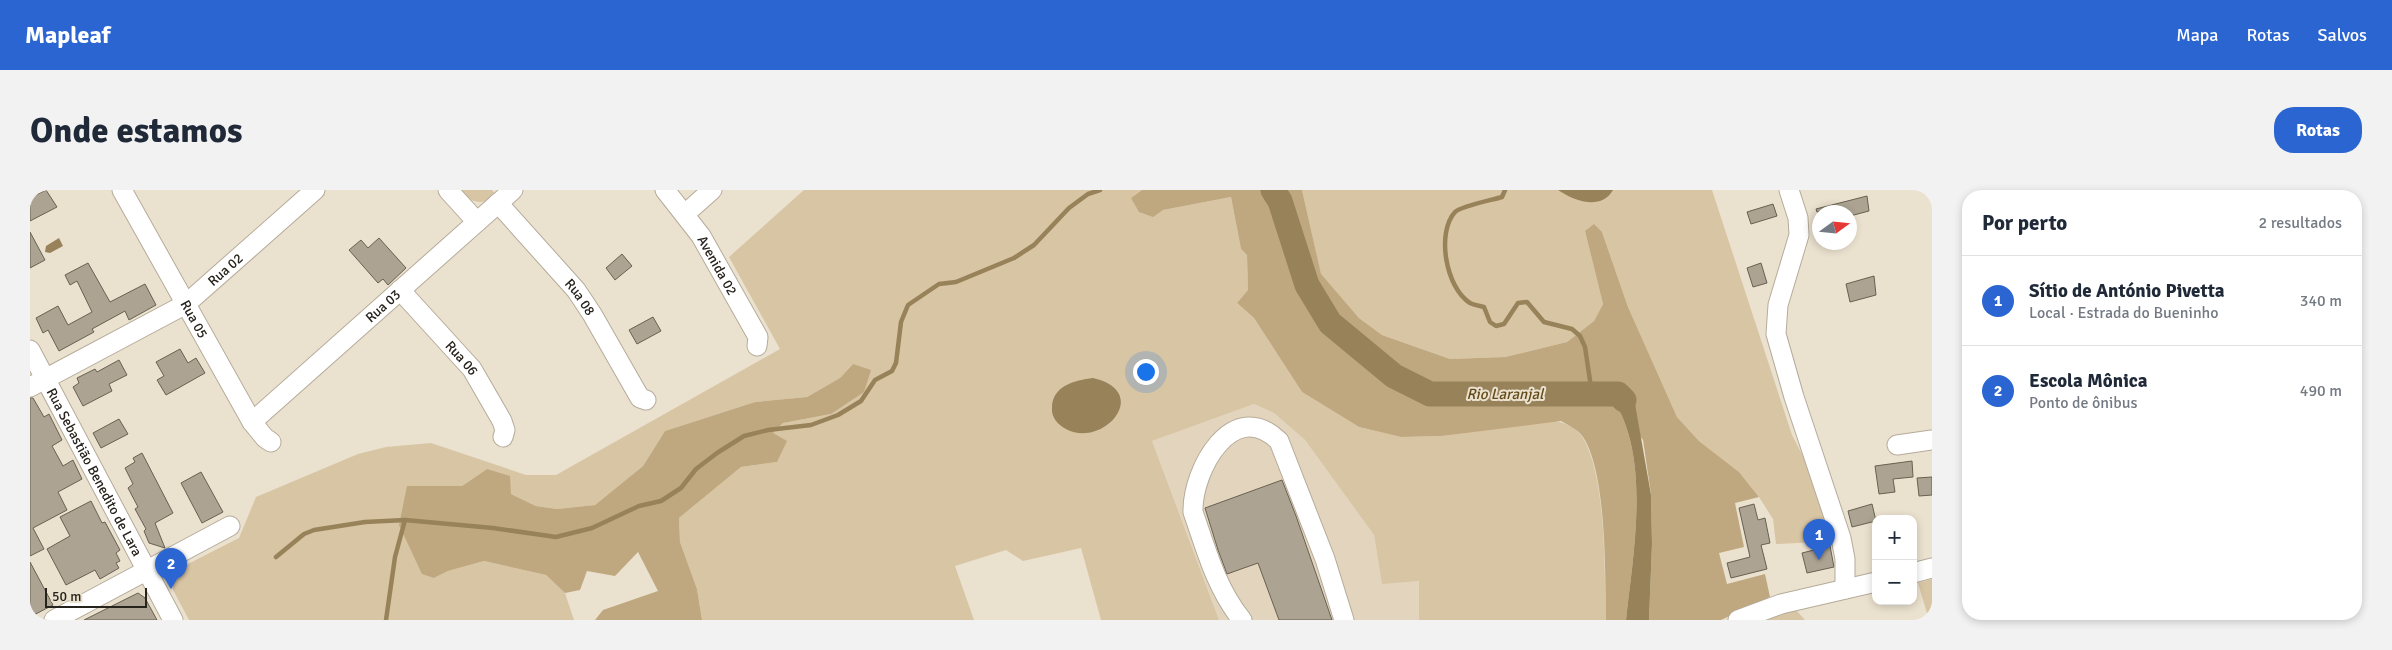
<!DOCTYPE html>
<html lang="pt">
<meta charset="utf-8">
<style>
body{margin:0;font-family:Signika,sans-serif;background:#f2f2f3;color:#1f2937}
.controls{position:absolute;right:15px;bottom:15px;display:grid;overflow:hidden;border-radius:10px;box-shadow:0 2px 8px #0003}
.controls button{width:45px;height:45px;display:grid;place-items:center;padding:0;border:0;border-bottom:1px solid #e0e1e3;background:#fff;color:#1f2937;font:25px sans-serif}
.compass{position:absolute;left:1782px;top:15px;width:45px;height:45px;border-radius:50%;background:#fff;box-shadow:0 2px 8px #0003;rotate:75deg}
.scale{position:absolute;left:15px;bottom:12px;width:102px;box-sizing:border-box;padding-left:5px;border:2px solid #26221c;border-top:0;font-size:14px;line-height:18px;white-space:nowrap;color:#26221c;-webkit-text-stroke:4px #ebe1cf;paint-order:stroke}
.you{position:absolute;left:1115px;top:181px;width:18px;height:18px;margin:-12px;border:4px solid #fff;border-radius:50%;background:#1a73e8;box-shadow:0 0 0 8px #1a73e833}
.badge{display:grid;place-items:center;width:32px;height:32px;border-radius:50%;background:#2b65d2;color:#fff;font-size:16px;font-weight:700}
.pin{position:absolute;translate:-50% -41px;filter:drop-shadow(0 1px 2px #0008)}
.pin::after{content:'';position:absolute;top:26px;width:18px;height:15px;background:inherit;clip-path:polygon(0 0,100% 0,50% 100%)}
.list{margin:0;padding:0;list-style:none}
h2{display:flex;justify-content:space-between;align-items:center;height:65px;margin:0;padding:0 20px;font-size:21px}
h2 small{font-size:16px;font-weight:400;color:#747a83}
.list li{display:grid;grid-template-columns:32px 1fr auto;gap:15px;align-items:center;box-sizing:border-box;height:90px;padding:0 20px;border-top:1px solid #e0e1e3}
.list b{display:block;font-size:19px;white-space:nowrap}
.list p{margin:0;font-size:16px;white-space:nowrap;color:#747a83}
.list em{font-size:16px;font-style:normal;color:#747a83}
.map{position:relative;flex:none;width:1902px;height:430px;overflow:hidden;border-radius:20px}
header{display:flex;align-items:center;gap:30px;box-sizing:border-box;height:70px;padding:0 25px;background:#2b65d2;color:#fff}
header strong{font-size:24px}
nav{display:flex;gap:28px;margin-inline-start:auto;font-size:18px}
.intro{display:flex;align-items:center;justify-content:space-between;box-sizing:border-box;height:120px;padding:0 30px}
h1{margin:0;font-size:35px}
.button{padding:12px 22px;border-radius:20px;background:#2b65d2;color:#fff;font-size:18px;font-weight:700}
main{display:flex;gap:30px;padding:0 30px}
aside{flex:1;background:#fff;border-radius:20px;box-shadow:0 2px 8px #0003}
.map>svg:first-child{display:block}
</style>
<header>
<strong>Mapleaf</strong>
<nav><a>Mapa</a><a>Rotas</a><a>Salvos</a></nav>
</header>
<div class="intro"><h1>Onde estamos</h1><a class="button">Rotas</a></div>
<main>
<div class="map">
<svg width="1902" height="430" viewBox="0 0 1902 430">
<rect width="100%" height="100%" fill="#ebe1cf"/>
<path fill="#e3d5bd" d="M1224,214L1244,223L1275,250L1344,345L1352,393L1390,391L1389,430H1189L1122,251Z"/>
<g fill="#d8c5a4">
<path d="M433,0H462L466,5C454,16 441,13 431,2Z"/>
<path d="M774,0H1112L1101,8L1133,20L1201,7L1211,59L1217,65L1218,100L1207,113L1224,128L1272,202L1329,237L1371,247L1412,246L1521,231C1532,231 1547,237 1553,248C1577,289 1574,382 1576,430H1389V391L1352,394L1344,345L1275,250L1244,223L1224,214L1122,251L1189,430H1071L1051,358L993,371L976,360L925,376L944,430H672L667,399L650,352L649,328L711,277L747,272L743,243L753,233L801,224L823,174L810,188L777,207L725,212L635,241L613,276L565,315L527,319L506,316L481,304L457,279L432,296H377L404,388L418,381L454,371L516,385L535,403L544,430H159L143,400L142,387L150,378L209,348L226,307L328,264L356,257L401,253L496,285H526L750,159L699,67Z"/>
<path d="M1272,0H1682L1762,245L1775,270L1806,351L1746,354L1743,329L1729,307L1709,282L1669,251L1647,227L1598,117L1572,42L1555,41L1573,114L1564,131L1537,152L1475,167L1420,169L1352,145L1329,128L1291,85Z"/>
<path d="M1902,389V430H1899L1888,393Z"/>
<path d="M1765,419L1775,430H1730Z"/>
</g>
<g fill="#bfa87f">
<path d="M1112,0H1272L1291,84L1329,128L1352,145L1420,169L1475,167L1537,152L1564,131L1573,114L1555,41L1564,34L1572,42L1598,117L1647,227L1669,251L1709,282L1729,307L1705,313L1714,357L1689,363L1697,394L1735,384L1740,407L1691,430H1619L1622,354L1621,304L1613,250L1584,211C1621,270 1603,364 1596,430H1576C1575,385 1577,283 1553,247C1549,240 1538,235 1531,231L1412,246L1371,247L1329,237L1272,202L1224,128L1207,113L1218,100L1217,65L1211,59L1201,7L1133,20L1123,27L1109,22L1101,8Z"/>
<path d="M823,174L841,180L834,202L801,224L753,233L743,243L757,251L747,272L711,277L649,328L650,352L667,399L672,430H565L573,420L628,401L608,362L585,386L557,381L550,400L535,403L516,385L454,371L418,381L404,388L392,384L369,335L377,296H432L457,279L480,286L481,304L506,316L527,319L565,315L613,276L635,241L725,212L777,207L810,188Z"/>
</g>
<g fill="#98825a">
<path d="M1528,0H1583C1571,21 1544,11 1528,0Z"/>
<path d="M29,48L33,56L20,63L15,62L16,56Z"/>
<path d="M1063,188C1123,202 1073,259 1036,239C1028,235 1021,227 1022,218C1022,196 1045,190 1063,188Z"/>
<path d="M1586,195L1596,199L1604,208L1621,305L1622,354L1619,430H1596C1603,364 1621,270 1584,211L1562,204L1575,197Z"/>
</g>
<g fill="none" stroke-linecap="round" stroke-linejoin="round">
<g stroke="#98825a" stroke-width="4.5">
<path d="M1475,0L1472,7C1462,10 1431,16 1425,22C1406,43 1416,98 1440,113C1444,115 1450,116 1454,117L1460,132L1466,136L1474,134L1488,113L1497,112L1514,132L1542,139L1550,146L1555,157L1562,204"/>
<path d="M246,367L274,344L284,340L335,332L375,330L463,338L526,347L562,338L609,316L631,311L651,298L666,279L687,263L714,246L738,240L781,235L808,225L831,211L845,190L862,181L866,173L871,132L878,115L909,94L926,92L984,68L1004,55L1039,18L1058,4L1070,0"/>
<path d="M356,430L365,367L375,330"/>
</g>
<path stroke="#98825a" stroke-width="25" d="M1243,0L1250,11L1277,95L1300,133L1364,186L1400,204H1588L1594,210"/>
</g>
<g fill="#aca392" stroke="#686050">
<path d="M16,0L27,17L0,31V8Z"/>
<path d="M1837,6L1839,21L1820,26V22H1787L1786,19Z"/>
<path d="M1743,14L1747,26L1721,34L1717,22Z"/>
<path d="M0,42L15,70L0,78Z"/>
<path d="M349,48L376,78L358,95L353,89L348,93L319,60L331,50L338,58Z"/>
<path d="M592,64L602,76L585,90L576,78Z"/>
<path d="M58,73L80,112L115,94L126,115L99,130L95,121L62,139L64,142L29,161L18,140L13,143L6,128L28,116L38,135L62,122L47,91L40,95L35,85Z"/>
<path d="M1731,73L1737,93L1723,97L1717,78Z"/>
<path d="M1844,86L1846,105L1820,112L1816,94Z"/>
<path d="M623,127L631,141L607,154L599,140Z"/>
<path d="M150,159L158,173L166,168L175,183L136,205L127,190L134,186L126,172Z"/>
<path d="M89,170L97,185L79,194L82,201L53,216L43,197L49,193L47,188L65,179L67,182Z"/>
<path d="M0,208H3L14,227L19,224L32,250L22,256L33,276L43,270L52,289L28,302L37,320L3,338L14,359L0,366Z"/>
<path d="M89,229L98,244L71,258L63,243Z"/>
<path d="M112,263L143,323L125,333L135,358L119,353L114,341L116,339L105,319L108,317L98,298L103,294L95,278L105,272L103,268Z"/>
<path d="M1882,271L1883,287L1863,289L1865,302L1849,304L1845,276Z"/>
<path d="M171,282L193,322L172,333L151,293Z"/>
<path d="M1902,287V305L1889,306L1887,288Z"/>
<path d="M1252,290L1266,326L1302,430H1249L1228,373L1197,384L1188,360L1175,318Z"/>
<path d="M61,311L72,333L75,332L90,360L86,363L90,371L86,373L89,378L70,389L65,380L36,395L17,359L40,346L30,327Z"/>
<path d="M1724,314L1728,330L1735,328L1740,353L1731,355L1737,379L1701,388L1697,373L1720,367L1709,318Z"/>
<path d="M1842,314L1846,331L1822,337L1818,321Z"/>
<path d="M1800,356L1804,377L1777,383L1772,363Z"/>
<path d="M0,372L23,415L0,427Z"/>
<path d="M108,403L115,408L127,430H54Z"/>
</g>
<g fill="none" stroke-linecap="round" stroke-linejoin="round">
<defs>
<g id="minor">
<path id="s1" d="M92,0L222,232L235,248L241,252"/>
<path d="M418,0L447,32"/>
<path id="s2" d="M635,0L671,46L728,147L727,156"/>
<path d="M1759,0L1768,28L1769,45L1748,115L1746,144L1764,207L1811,348L1815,369V399"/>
<path id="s3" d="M468,13L546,100L562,124L610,208L616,210"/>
<path d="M655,24L682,0"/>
<path id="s4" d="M370,100L442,179L472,231L475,240L473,247"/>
<path id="s5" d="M0,160L143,430"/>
<path id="s6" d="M0,197L156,114L285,0"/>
<path id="s7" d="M222,232L483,0"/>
<path d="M1867,255L1902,250"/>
<path d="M1883,383L1902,378"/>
<path d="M24,430L200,336"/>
<path d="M1212,430C1186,398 1176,359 1163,322C1162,280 1203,206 1249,251L1295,369L1314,430"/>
<path d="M1708,430L1751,414L1846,392"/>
</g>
</defs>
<use href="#minor" stroke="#b5ab9a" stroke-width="21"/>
<use href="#minor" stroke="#fff" stroke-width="19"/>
</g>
<g text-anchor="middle" stroke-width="4" stroke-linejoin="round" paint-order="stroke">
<g font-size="14" fill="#26221c" stroke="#ebe1cf">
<text dy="5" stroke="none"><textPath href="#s2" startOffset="92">Avenida 02</textPath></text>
<text dy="5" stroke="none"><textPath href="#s6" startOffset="229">Rua 02</textPath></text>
<text dy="5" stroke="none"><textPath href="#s3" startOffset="125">Rua 08</textPath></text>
<text dy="5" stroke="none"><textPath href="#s7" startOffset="175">Rua 03</textPath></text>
<text dy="5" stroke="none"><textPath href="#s1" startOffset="148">Rua 05</textPath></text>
<text dy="5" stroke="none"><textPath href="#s4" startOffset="92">Rua 06</textPath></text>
<text dy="5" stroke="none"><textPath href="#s5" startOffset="138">Rua Sebastião Benedito de Lara</textPath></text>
</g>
<g font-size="15" font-style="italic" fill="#634b19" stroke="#ebe1cf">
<text x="1475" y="209">Rio Laranjal</text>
</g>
</g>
</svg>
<div class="controls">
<button>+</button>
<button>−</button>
</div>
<svg class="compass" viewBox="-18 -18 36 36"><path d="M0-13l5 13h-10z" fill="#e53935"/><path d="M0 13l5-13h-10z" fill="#747a83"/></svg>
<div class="scale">50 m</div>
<div class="you"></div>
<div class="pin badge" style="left:1789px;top:370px">1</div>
<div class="pin badge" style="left:141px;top:399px">2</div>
</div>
<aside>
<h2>Por perto<small>2 resultados</small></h2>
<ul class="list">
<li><span class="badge">1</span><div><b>Sítio de António Pivetta</b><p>Local · Estrada do Bueninho</p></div><em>340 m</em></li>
<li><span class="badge">2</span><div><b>Escola Mônica</b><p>Ponto de ônibus</p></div><em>490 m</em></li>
</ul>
</aside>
</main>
